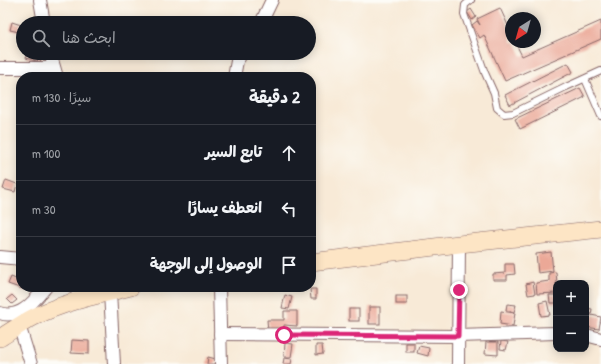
<!DOCTYPE html>
<html lang="ar">
<meta charset="utf-8">
<style>
body{margin:0;font-family:"Patrick Hand","Playpen Sans Arabic",sans-serif;background:#242831;color:#f1f3f6;direction:rtl}
.controls{position:absolute;right:12px;bottom:12px;display:grid;overflow:hidden;border-radius:8px;box-shadow:0 2px 10px #0003}
.controls button{width:36px;height:36px;display:grid;place-items:center;padding:0;border:0;border-bottom:1px solid #363941;background:#171b24;color:#f1f3f6;font:20px sans-serif}
.compass{position:absolute;left:505px;top:12px;width:36px;height:36px;border-radius:50%;background:#171b24;box-shadow:0 2px 10px #0003;rotate:217deg}
.stop{position:absolute;width:12px;height:12px;margin:-9px;border:3px solid #db2777;border-radius:50%;background:#fff}
.stop.end{background:#db2777;border-color:#fff;box-shadow:0 1px 4px #0008}
.list{margin:0;padding:0;list-style:none}
h2{display:flex;justify-content:space-between;align-items:center;height:52px;margin:0;padding:0 16px;font-size:17px}
h2 small{font-size:13px;font-weight:400;color:#9ea1a6}
.list li{display:grid;grid-template-columns:26px 1fr auto;gap:12px;align-items:center;box-sizing:border-box;height:56px;padding:0 16px;border-top:1px solid #363941}
.list b{display:block;font-size:15px;white-space:nowrap}
.list em{font-size:13px;font-style:normal;color:#9ea1a6}
.icon{flex:none;width:22px;height:22px;fill:none;stroke:currentColor;stroke-width:2;stroke-linecap:round;stroke-linejoin:round}
.map{position:relative;flex:none;width:601px;height:364px;overflow:hidden;direction:ltr}
.search{position:absolute;background:#171b24;box-shadow:0 2px 10px #0003;left:16px;top:16px;width:300px;height:44px;display:flex;align-items:center;gap:10px;box-sizing:border-box;padding:0 14px;border-radius:22px;color:#9ea1a6;font-size:15px}
.panel{position:absolute;background:#171b24;box-shadow:0 2px 10px #0003;left:16px;top:72px;width:300px;height:220px;border-radius:16px;direction:rtl}
.map>svg:first-child{display:block}
</style>
<div class="map">
<svg width="601" height="364" viewBox="0 0 601 364">
<rect width="100%" height="100%" fill="#fdfcf7"/>
<filter id="ink" filterUnits="userSpaceOnUse"><feTurbulence type="fractalNoise" baseFrequency=".025" numOctaves="2"/><feDisplacementMap in="SourceGraphic" scale="8" xChannelSelector="R" yChannelSelector="G"/><feConvolveMatrix kernelMatrix="1 2 1 2 8 2 1 2 1" color-interpolation-filters="sRGB"/></filter>
<filter id="wash" filterUnits="userSpaceOnUse"><feTurbulence type="fractalNoise" baseFrequency=".012" numOctaves="4" result="noise"/><feDisplacementMap in="SourceGraphic" scale="16" xChannelSelector="R" yChannelSelector="G"/><feGaussianBlur stdDeviation="0.9" result="paint"/><feColorMatrix in="noise" values="0 0 0 0 0 0 0 0 0 0 0 0 0 0 0 0 0 1.4 0 .05"/><feComposite in="paint" operator="in"/></filter>
<g filter="url(#wash)">
<rect width="100%" height="100%" fill="#f8ead7"/>
<g id="blocks">
<g fill="#eba897">
<path d="M500,8L511,32V42H515L522,56L601,21V39L505,81L484,35L480,38L472,25L477,21L480,25L477,19Z"/>
<path d="M471,9L476,17L472,20L467,12Z"/>
<path d="M12,22L21,25L19,32L10,30Z"/>
<path d="M28,53L42,55L40,62L26,58Z"/>
<path d="M568,63L573,72L510,105L505,95Z"/>
<path d="M580,88L585,97L520,129L515,119Z"/>
<path d="M6,180L17,184L15,192L3,189Z"/>
<path d="M551,252L553,271L538,273L536,254Z"/>
<path d="M505,264H514L515,274L507,275V280H493V274L505,273Z"/>
<path d="M556,272L557,283H556V293L537,294L536,283L549,281V273Z"/>
<path d="M11,277L21,281V287H27L25,290L8,284Z"/>
<path d="M533,282L535,294L528,295L526,284Z"/>
<path d="M310,289H316V299H311Z"/>
<path d="M12,295L17,300L12,304L7,299Z"/>
<path d="M285,295L292,297L289,309L282,308Z"/>
<path d="M549,295H556V303H550Z"/>
<rect x="396" y="296" width="11" height="8"/>
<path d="M547,301L550,315L541,316L539,303Z"/>
<path d="M507,304L516,305L514,312L506,310Z"/>
<rect x="369" y="307" width="11" height="17"/>
<path d="M586,308L592,309L591,315L601,317L599,329L586,327Z"/>
<rect x="349" y="309" width="10" height="12"/>
<path d="M284,311H297V326L284,325V331H268L267,320H284Z"/>
<path d="M501,311L515,313L513,326L500,324Z"/>
<path d="M72,340L89,341V354L71,353Z"/>
<path d="M501,341L508,342L506,350L500,349Z"/>
<path d="M486,342H498V355L485,354Z"/>
<path d="M285,343L293,344L291,357H284Z"/>
<rect x="406" y="343" width="8" height="9"/>
<path d="M316,345H322L323,354L316,355Z"/>
<path d="M419,346L429,348L428,356L417,353Z"/>
<path d="M208,357L216,359L215,364H207Z"/>
<path d="M284,358L292,359L291,364H283Z"/>
</g>
</g>
</g>
<g filter="url(#ink)">
<use href="#blocks" fill-opacity="0" stroke="#876667" stroke-width="1"/>
<g fill="none" stroke-linecap="round" stroke-linejoin="round">
<defs>
<g id="service">
<path d="M471,0L465,5L464,14L485,73L494,93L497,108L504,114L513,113L566,87L601,71"/>
<path d="M585,79L601,116"/>
</g>
<g id="minor">
<path d="M40,0L44,23"/>
<path d="M261,23L272,0"/>
<path d="M50,53L57,77"/>
<path d="M0,68H54"/>
<path d="M234,77L237,61L242,53"/>
<path d="M0,257L21,259"/>
<path d="M76,287L80,300"/>
<path d="M219,287L221,364"/>
<path d="M110,292L114,364"/>
<path d="M0,313C20,320 34,301 46,287"/>
<path d="M19,325L31,364"/>
<path d="M220,334L458,336L556,333"/>
<path d="M586,335L601,339"/>
<path d="M458,364L459,244"/>
</g>
<g id="secondary">
<path d="M311,262L459,244L601,229"/>
<path d="M0,338C11,331 22,323 34,317C64,302 98,295 131,287"/>
</g>
</defs>
<use href="#service" stroke="#876667" stroke-width="8"/>
<use href="#minor" stroke="#876667" stroke-width="14"/>
<use href="#secondary" stroke="#876667" stroke-width="18"/>
<use href="#service" stroke="#fff" stroke-width="6"/>
<use href="#minor" stroke="#fff" stroke-width="12"/>
<use href="#secondary" stroke="#fde5c5" stroke-width="17"/>
</g>
</g>
<g fill="none" stroke-linecap="round" stroke-linejoin="round" filter="url(#ink)">
<path stroke="#db2777" stroke-width="5" d="M284,335L458,336L459,290"/>
</g>
</svg>
<div class="controls">
<button>+</button>
<button>−</button>
</div>
<svg class="compass" viewBox="-18 -18 36 36"><path d="M0-13l5 13h-10z" fill="#e53935"/><path d="M0 13l5-13h-10z" fill="#9ea1a6"/></svg>
<div class="stop" style="left:284px;top:335px"></div>
<div class="stop end" style="left:459px;top:290px"></div>
<div class="search"><svg class="icon" aria-label="search" viewBox="0 0 24 24"><circle cx="10" cy="10" r="6"/><path d="M15 15l6 6"/></svg>ابحث هنا</div>
<section class="panel">
<h2>2 دقيقة<small>سيرًا · 130 m</small></h2>
<ul class="list">
<li><svg class="icon" aria-label="ahead" viewBox="0 0 24 24"><path d="M12 20V5M6 11l6-6 6 6"/></svg><div><b>تابع السير</b></div><em>100 m</em></li>
<li><svg class="icon" aria-label="left" viewBox="0 0 24 24"><path d="M17 20v-9H6M10 6l-5 5 5 5"/></svg><div><b>انعطف يسارًا</b></div><em>30 m</em></li>
<li><svg class="icon" aria-label="arrive" viewBox="0 0 24 24"><path d="M6 21V4h12l-3 4 3 4H6"/></svg><div><b>الوصول إلى الوجهة</b></div></li>
</ul>
</section>
</div>
